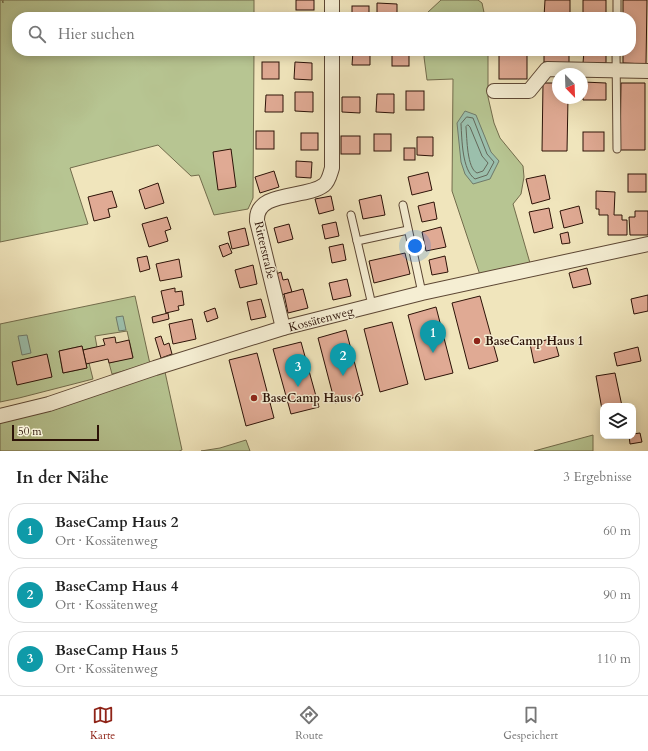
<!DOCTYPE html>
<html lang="de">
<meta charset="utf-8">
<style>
body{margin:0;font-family:Cardo,serif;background:#f6f6f6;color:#222}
.controls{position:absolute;right:12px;bottom:12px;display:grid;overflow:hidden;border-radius:8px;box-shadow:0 2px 10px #0003}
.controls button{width:36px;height:36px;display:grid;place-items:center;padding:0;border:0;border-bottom:1px solid #e0e0e0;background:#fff;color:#222;font:20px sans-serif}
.compass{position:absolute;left:552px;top:68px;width:36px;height:36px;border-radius:50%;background:#fff;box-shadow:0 2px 10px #0003;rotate:157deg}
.scale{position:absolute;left:12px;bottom:10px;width:87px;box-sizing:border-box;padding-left:4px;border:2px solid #2c1207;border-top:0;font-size:11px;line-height:14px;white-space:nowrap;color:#2c1207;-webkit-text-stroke:3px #f5eed3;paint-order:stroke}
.you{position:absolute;left:415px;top:246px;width:14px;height:14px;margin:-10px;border:3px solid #fff;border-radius:50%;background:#1a73e8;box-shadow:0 0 0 6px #1a73e833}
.badge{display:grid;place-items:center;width:26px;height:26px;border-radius:50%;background:#8f2418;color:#fff;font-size:13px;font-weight:700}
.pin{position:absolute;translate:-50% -33px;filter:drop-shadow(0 1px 2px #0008)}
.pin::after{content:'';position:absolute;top:21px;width:14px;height:12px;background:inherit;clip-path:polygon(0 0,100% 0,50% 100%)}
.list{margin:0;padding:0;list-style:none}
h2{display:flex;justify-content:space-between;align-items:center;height:52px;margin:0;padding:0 16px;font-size:17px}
h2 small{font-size:13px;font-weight:400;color:#767676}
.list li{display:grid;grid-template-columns:26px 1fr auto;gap:12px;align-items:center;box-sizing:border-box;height:56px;margin:0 8px 8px;padding:0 8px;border:1px solid #e0e0e0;border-radius:16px}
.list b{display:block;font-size:15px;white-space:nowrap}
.list p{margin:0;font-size:13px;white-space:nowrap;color:#767676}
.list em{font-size:13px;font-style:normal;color:#767676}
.icon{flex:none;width:22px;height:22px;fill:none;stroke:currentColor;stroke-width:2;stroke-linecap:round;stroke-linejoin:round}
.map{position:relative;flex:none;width:648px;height:451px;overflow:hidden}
.search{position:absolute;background:#fff;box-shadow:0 2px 10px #0003;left:12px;right:12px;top:12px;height:44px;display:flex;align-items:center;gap:10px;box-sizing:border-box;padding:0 14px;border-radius:16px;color:#767676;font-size:15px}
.sheet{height:244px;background:#fff}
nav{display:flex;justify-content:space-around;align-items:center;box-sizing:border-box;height:56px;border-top:1px solid #e0e0e0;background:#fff;font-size:11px;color:#767676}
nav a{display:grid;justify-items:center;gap:2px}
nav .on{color:#8f2418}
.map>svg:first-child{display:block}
</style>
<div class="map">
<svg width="648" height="451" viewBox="0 0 648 451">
<rect width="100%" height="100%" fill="#f0e5bc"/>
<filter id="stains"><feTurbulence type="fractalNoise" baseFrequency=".005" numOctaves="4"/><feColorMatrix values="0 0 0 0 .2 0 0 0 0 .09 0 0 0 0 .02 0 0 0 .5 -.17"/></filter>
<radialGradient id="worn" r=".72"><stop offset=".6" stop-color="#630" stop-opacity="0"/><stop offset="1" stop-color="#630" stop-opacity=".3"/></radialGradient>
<g fill="#b7c592" stroke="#726c4c">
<path d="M0,0H2L3,3V0H254V17H17V51H254L253,198L248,209L214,215L199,175L191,176L158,145L70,168L88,224L0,242Z"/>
<path d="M441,0H478L482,3L485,17H427V13Z"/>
<path d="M425,51H488V97L494,123L500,138L523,166L524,177L521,194L513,204L530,263L480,275L452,191L453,79L427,80L424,57Z"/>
<path d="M135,296L150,364L112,374L109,363L133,357L127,331L95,336L97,347L83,350L82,346L59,351L63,373L87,368L86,364L89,363L93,379L19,398L0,402V324Z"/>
<path d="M165,372L182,450L179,451H0V416Z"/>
<path d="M593,435V451H534Z"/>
<path d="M246,440L250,451H201L220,448Z"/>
</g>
<g fill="#9bbfac" stroke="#6f7a6a">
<path d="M465,111L476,115L491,152L499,161L490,179L473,184L465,174L461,162L457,123Z"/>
<path d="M123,316L126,330L119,331L116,317Z"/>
<path d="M27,335L31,353L22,355L18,336Z"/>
</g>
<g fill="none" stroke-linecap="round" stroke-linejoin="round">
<g stroke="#64685a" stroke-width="1">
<path d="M467,117L473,118L487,154L494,162L487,175L475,179C462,170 462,140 461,124Z"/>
<path d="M468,125L470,127L482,156L488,163L483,171L477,173C467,168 467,139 466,127Z"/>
</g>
</g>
<g fill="#e0aa94" stroke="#2c1207">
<rect x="296" y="0" width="18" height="10"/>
<path d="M545,0H570V17H544Z"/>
<rect x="583" y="0" width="23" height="16"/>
<path d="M623,0H647L646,64L623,63V51H631V17H623Z"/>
<path d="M377,3L397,4V17H377Z"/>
<rect x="352" y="6" width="17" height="11"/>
<path d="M353,51H370V65H352Z"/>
<rect x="392" y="51" width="17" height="15"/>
<path d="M544,51H569V63L544,62Z"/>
<path d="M584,51H606V63H583Z"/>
<rect x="499" y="52" width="28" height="27"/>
<rect x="262" y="62" width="17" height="17"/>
<path d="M295,62L312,63V80L294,79Z"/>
<path d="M583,82L606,83V100H583Z"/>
<path d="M543,83H558V98H568L567,151H542Z"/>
<path d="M621,83H645V150H620Z"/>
<rect x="406" y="91" width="18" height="19"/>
<path d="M295,92H313V112L295,111Z"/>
<path d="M377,94H394V113L376,112Z"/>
<path d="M266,95H283V112H265Z"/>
<path d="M342,97H360V113L342,112Z"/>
<rect x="256" y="131" width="18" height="18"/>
<rect x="583" y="132" width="21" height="19"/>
<rect x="301" y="133" width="17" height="17"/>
<rect x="374" y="134" width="17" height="17"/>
<rect x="341" y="136" width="19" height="18"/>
<path d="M417,137H433V156L417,155Z"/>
<rect x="404" y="148" width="11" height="12"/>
<path d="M231,149L236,187L218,190L213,152Z"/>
<path d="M296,161L312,162L311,178L296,177Z"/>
<path d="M274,171L279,187L260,193L255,177Z"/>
<path d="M428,172L432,190L412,195L408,177Z"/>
<rect x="628" y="174" width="18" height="18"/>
<path d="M545,175L550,199L532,204L526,179Z"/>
<path d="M158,183L164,203L145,209L139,190Z"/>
<path d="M112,191L117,207L108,209L110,217L94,221L88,197Z"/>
<path d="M596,191L615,192L614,215H622V220H627V235H608V215H599V209H596Z"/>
<path d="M381,195L385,215L363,219L359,200Z"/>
<path d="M331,196L334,210L319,214L315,199Z"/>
<path d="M434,202L437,219L422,222L418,206Z"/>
<path d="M579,206L583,223L564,228L560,211Z"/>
<path d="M549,208L553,228L534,233L529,212Z"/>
<path d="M635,211H648V235H630L629,217H635Z"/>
<path d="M167,217L171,229L165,231L168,241L149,247L142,224Z"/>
<path d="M336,222L339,236L325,239L322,225Z"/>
<path d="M289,224L293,239L278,243L274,228Z"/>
<path d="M441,227L446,247L426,251L422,232Z"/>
<path d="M245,228L249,245L232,249L228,232Z"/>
<path d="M568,232L570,243L562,244L560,234Z"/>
<path d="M228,243L232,253L223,257L219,246Z"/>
<path d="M343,244L346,260L332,263L329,247Z"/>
<path d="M405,253L410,274L374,283L369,261Z"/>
<path d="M147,256L150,269L140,272L137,258Z"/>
<path d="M445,256L448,272L432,275L429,260Z"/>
<path d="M179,259L182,277L160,281L156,264Z"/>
<path d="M253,265L257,284L240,288L235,270Z"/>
<path d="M587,268L591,284L573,288L569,273Z"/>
<path d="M281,272L283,280L288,279L292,292L281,295L276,274Z"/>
<path d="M347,279L351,296L333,300L329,283Z"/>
<path d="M175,288V292L182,291L184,305L178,306L179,310L166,313L161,291Z"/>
<path d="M303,289L308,308L288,313L284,294Z"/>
<path d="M648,295V311L634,314L631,299Z"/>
<path d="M480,296L498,361L469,369L452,303Z"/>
<path d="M261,299L266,317L251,320L247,302Z"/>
<path d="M436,307L453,373L425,380L408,315Z"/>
<path d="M215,308L218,318L207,322L204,312Z"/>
<path d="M168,313L169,319L153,323L152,317Z"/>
<path d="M192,319L196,339L173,344L169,324Z"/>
<path d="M392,322L408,384L380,392L364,329Z"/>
<path d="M346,330L363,395L335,403L318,338Z"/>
<path d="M161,336L164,345L169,343L172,354L161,358L155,338Z"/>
<path d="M115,337L116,343L129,340L133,358L109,363L108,359L86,364L83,350L105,345L103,339Z"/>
<path d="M554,338L559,356L534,363L530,344Z"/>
<path d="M301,342L319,407L291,414L273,349Z"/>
<path d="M82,346L87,368L63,373L59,351Z"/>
<path d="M638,347L641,361L617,366L614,353Z"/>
<path d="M257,353L274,418L246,426L229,360Z"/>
<path d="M47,354L52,377L17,385L12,362Z"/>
<path d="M615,373L622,406H603V415L596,376Z"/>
<path d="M640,433L642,442L630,444L629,436H633V434Z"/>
</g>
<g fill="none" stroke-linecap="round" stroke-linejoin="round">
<defs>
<g id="service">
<path d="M617,17V0"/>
<path d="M616,51L617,149"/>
<path d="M403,205L422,293"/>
<path d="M351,215L372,305"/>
<path d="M357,241L408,230"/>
</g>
<g id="minor">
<path d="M332,17V0"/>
<path d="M494,91H529L547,69L648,71"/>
<path d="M283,328L257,221C255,190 306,199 324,185C329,181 330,174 332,168V51"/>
<path d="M0,416L49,404L155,368L283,328L422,293L648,244"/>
</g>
</defs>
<use href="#service" stroke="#5d4734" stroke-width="9"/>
<use href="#minor" stroke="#5d4734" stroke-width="16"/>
<use href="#service" stroke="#f5eed3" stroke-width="7"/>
<use href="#minor" stroke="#f5eed3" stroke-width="14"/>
</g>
<g fill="#8f2418" stroke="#f5eed3" stroke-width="1.5">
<circle cx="477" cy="341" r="4"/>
<circle cx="254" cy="398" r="4"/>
</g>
<g text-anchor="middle" stroke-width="3" stroke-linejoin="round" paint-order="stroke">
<g font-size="12" fill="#2c1207" stroke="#f5eed3">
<text transform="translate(265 250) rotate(77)" y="4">Ritterstraße</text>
<text transform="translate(321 319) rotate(-15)" y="4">Kossätenweg</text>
</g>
<g font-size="12" font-weight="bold" fill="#2c1207" stroke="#f5eed3" text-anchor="start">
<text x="485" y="345">BaseCamp Haus 1</text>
<text x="262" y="402">BaseCamp Haus 6</text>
</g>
</g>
<rect width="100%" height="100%" filter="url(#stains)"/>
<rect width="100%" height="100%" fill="url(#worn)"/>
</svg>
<div class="controls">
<button><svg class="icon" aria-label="layers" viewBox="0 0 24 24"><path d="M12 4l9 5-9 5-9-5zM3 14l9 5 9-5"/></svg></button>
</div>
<svg class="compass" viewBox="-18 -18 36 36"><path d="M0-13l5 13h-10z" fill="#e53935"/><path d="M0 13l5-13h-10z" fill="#767676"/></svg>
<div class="scale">50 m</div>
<div class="you"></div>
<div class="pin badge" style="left:433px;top:353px;background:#0f9aa8">1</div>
<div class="pin badge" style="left:343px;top:376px;background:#0f9aa8">2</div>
<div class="pin badge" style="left:298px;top:387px;background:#0f9aa8">3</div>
<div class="search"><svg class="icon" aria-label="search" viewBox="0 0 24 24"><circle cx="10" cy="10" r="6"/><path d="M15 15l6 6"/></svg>Hier suchen</div>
</div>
<section class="sheet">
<h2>In der Nähe<small>3 Ergebnisse</small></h2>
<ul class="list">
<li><span class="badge" style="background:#0f9aa8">1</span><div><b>BaseCamp Haus 2</b><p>Ort · Kossätenweg</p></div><em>60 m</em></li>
<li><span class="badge" style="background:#0f9aa8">2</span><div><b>BaseCamp Haus 4</b><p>Ort · Kossätenweg</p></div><em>90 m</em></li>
<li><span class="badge" style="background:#0f9aa8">3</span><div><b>BaseCamp Haus 5</b><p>Ort · Kossätenweg</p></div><em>110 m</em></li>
</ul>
</section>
<nav>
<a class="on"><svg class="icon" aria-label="map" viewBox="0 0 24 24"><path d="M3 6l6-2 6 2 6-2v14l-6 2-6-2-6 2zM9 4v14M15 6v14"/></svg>Karte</a>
<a><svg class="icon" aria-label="directions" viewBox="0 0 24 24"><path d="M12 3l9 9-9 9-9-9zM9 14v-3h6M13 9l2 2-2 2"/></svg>Route</a>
<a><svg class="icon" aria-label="saved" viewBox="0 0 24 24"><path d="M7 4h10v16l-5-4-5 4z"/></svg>Gespeichert</a>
</nav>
